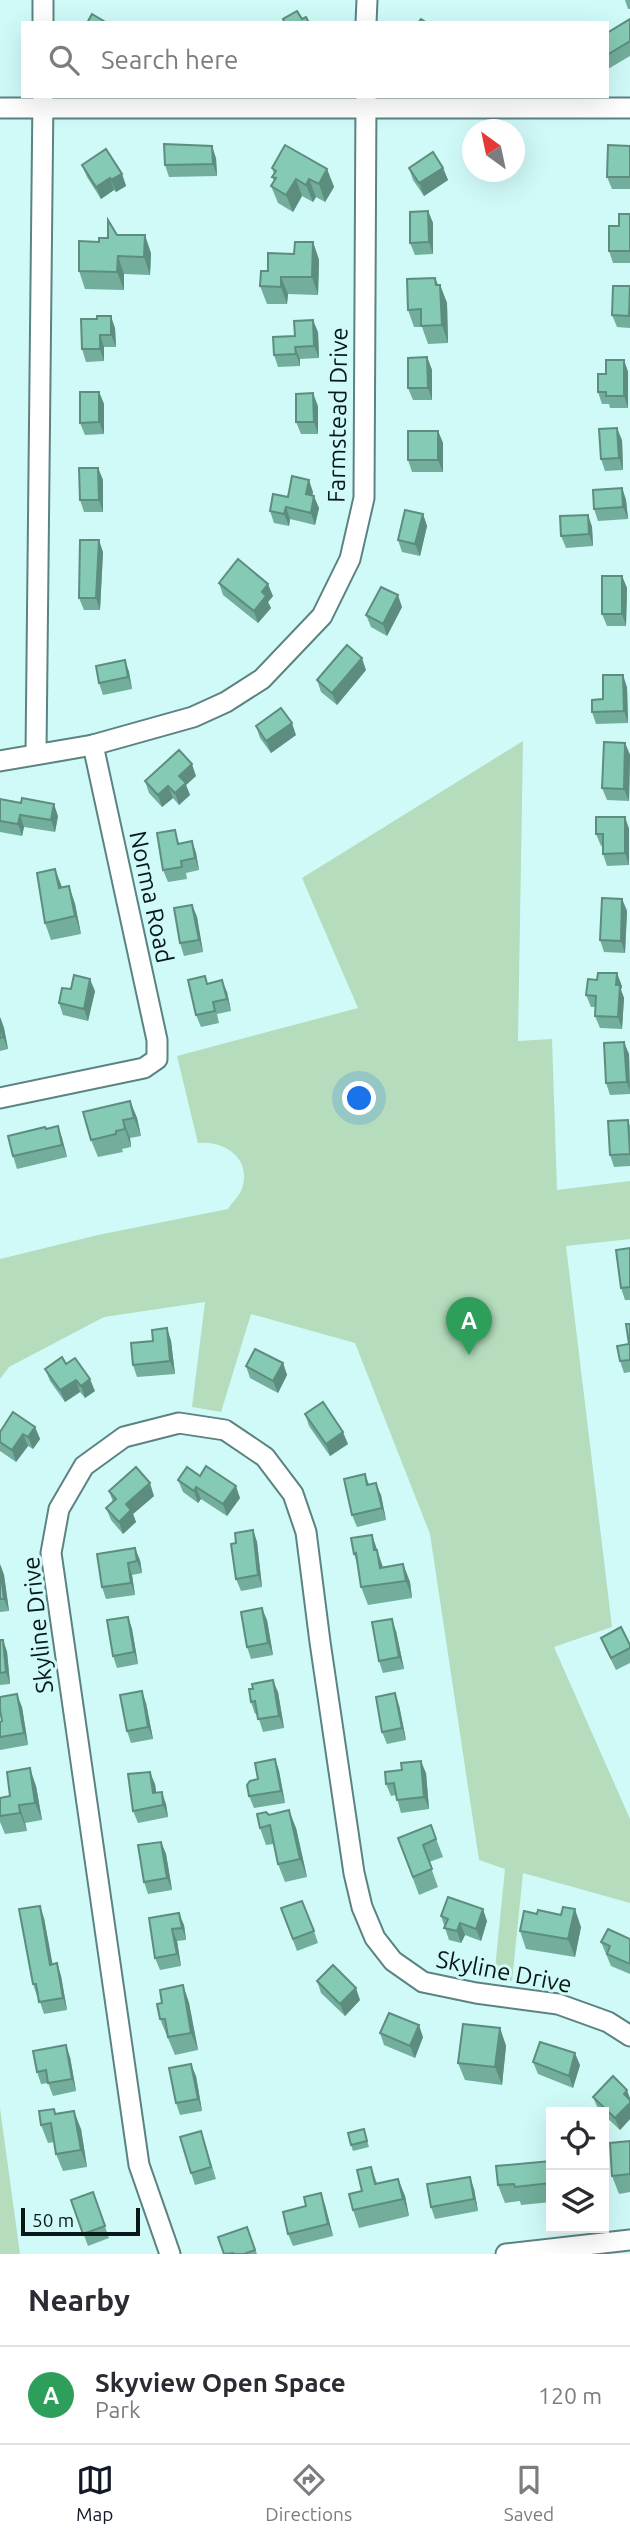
<!DOCTYPE html>
<style>
body{margin:0;font-family:Ubuntu,sans-serif;background:#f2f2f3;color:#2b2b33}
.controls{position:absolute;right:21px;bottom:21px;display:grid;overflow:hidden;border-radius:0px;box-shadow:0 7px 28px #0002}
.controls button{width:63px;height:63px;display:grid;place-items:center;padding:0;border:0;border-bottom:2px solid #e1e1e2;background:#fff;color:#2b2b33;font:35px sans-serif}
.compass{position:absolute;left:462px;top:119px;width:63px;height:63px;border-radius:50%;background:#fff;box-shadow:0 7px 28px #0002;rotate:327deg}
.scale{position:absolute;left:21px;bottom:18px;width:119px;box-sizing:border-box;padding-left:7px;border:4px solid #081817;border-top:0;font-size:19px;line-height:24px;white-space:nowrap;color:#081817;-webkit-text-stroke:5px #d0faf8;paint-order:stroke}
.you{position:absolute;left:360px;top:1099px;width:24px;height:24px;margin:-18px;border:5px solid #fff;border-radius:50%;background:#1a73e8;box-shadow:0 0 0 10px #1a73e833}
.badge{display:grid;place-items:center;width:46px;height:46px;border-radius:50%;background:#111827;color:#fff;font-size:23px;font-weight:700}
.pin{position:absolute;translate:-50% -58px;filter:drop-shadow(0 2px 4px #0008)}
.pin::after{content:'';position:absolute;top:37px;width:24px;height:21px;background:inherit;clip-path:polygon(0 0,100% 0,50% 100%)}
.list{margin:0;padding:0;list-style:none}
h2{display:flex;justify-content:space-between;align-items:center;height:91px;margin:0;padding:0 28px;font-size:30px}
h2 small{font-size:23px;font-weight:400;color:#7c7c81}
.list li{display:grid;grid-template-columns:46px 1fr auto;gap:21px;align-items:center;box-sizing:border-box;height:98px;padding:0 28px;border-top:2px solid #e1e1e2}
.list b{display:block;font-size:26px;white-space:nowrap}
.list p{margin:0;font-size:23px;white-space:nowrap;color:#7c7c81}
.list em{font-size:23px;font-style:normal;color:#7c7c81}
.icon{flex:none;width:38px;height:38px;fill:none;stroke:currentColor;stroke-width:2;stroke-linecap:round;stroke-linejoin:round}
.map{position:relative;flex:none;width:630px;height:2254px;overflow:hidden}
.search{position:absolute;background:#fff;box-shadow:0 7px 28px #0002;left:21px;right:21px;top:21px;height:77px;display:flex;align-items:center;gap:18px;box-sizing:border-box;padding:0 24px;border-radius:0px;color:#7c7c81;font-size:26px}
.sheet{height:189px;background:#fff}
nav{display:flex;justify-content:space-around;align-items:center;box-sizing:border-box;height:98px;border-top:2px solid #e1e1e2;background:#fff;font-size:19px;color:#7c7c81}
nav a{display:grid;justify-items:center;gap:4px}
nav .on{color:#111827}
.map>svg:first-child{display:block}
</style>
<div class="map">
<svg width="630" height="2254" viewBox="0 0 630 2254">
<rect width="100%" height="100%" fill="#d0faf8"/>
<g fill="#b5dcbd">
<path d="M523,741L518,1041L552,1039L557,1190L630,1181V1239L566,1246L612,1627L554,1647L630,1819V1903L523,1873L512,1981L494,1979L505,1869L479,1860L430,1534L355,1343L251,1314L221,1412L192,1407L205,1302L104,1317L9,1367L0,1379V1259L98,1235L228,1209C233,1201 241,1195 243,1185C250,1157 223,1140 198,1143L177,1056L358,1008L302,878Z"/>
<path d="M0,2108L20,2254H0Z"/>
</g>
<g fill="none" stroke-linecap="round" stroke-linejoin="round">
<defs>
<g id="minor">
<path d="M43,0V23"/>
<path d="M366,23L367,0"/>
<path d="M0,108H630"/>
<path d="M36,753L43,96"/>
<path d="M0,761L93,745L193,717L226,702L262,679L322,616L350,559L364,498L366,96"/>
<path d="M0,1098L144,1068L157,1059V1040L93,745"/>
<path d="M170,2254L139,2165L51,1553L59,1509L84,1466L124,1437L179,1423L225,1430L265,1457L293,1494L306,1532L320,1642L354,1873L362,1907L375,1938L393,1961L423,1982L476,1993L558,2004L608,2022L630,2036"/>
<path d="M506,2254L630,2240"/>
</g>
</defs>
<use href="#minor" stroke="#5c8281" stroke-width="23"/>
<use href="#minor" stroke="#fff" stroke-width="19"/>
</g>
<g fill="#72ae9b">
<path d="M625,0H630V9H628Z"/>
<path d="M630,19V56L608,69L607,33Z"/>
<path d="M630,146V189H612L607,177Z"/>
<path d="M216,158L217,176L169,177L165,165Z"/>
<path d="M82,165L122,174L126,186L116,192L114,190L101,199L87,177Z"/>
<path d="M272,168L327,169L334,187L325,202L316,197L313,202L302,196L293,212L278,203L271,186L274,181L272,177L274,174Z"/>
<path d="M409,168H443L448,180L424,196L413,180Z"/>
<path d="M428,211L433,223V254L415,255L410,243Z"/>
<path d="M630,214V263H613L609,251L619,226Z"/>
<path d="M117,235L151,253L150,275L124,274V290L85,289L79,271L99,242Z"/>
<path d="M313,242L319,260L318,295L288,294L287,304H267L260,286L268,271Z"/>
<path d="M435,278L438,285H440L447,303L448,343L428,344L422,327H414L408,310Z"/>
<path d="M630,286V328L617,327L612,315Z"/>
<path d="M81,319L115,328L116,347H104V361L86,362L82,349Z"/>
<path d="M318,332L319,358L300,359V366L278,367L274,355Z"/>
<path d="M427,357L432,370V400H413L408,388Z"/>
<path d="M624,360L628,372V408H610L609,404H602L598,392L606,374Z"/>
<path d="M99,392L104,404V434L85,435L80,423Z"/>
<path d="M318,406V434H301L296,422Z"/>
<path d="M438,431L443,443V472H412L408,460Z"/>
<path d="M622,440L623,470L605,471L601,459Z"/>
<path d="M98,468L103,480V512H84L80,500Z"/>
<path d="M622,488L626,500L628,519L598,521L594,509Z"/>
<path d="M313,492L312,496L319,508L315,525L290,519L289,526L274,523L270,511L288,497Z"/>
<path d="M423,514L427,526L420,556L402,552L398,540Z"/>
<path d="M588,515L592,527L593,546L566,548L561,536Z"/>
<path d="M103,552L100,610H84L79,598Z"/>
<path d="M622,576L627,588L626,626H607L602,614Z"/>
<path d="M219,583L273,596L268,602L271,608L258,623L223,595Z"/>
<path d="M402,607L387,636L371,627L366,615Z"/>
<path d="M125,660L129,672L132,689L103,695L99,683Z"/>
<path d="M366,670L337,705L321,692L317,680Z"/>
<path d="M627,687L628,723L596,724L592,712Z"/>
<path d="M256,726L296,735L271,753L260,738Z"/>
<path d="M625,743L630,755L629,801L607,800L602,788Z"/>
<path d="M196,776L186,785L190,795L179,805L173,798L162,807L149,793L145,781Z"/>
<path d="M0,799L58,816L55,832L24,827L22,836L0,832Z"/>
<path d="M625,817L629,829V865L607,866L603,854V846H601L596,834Z"/>
<path d="M192,841L196,853L199,870L186,873L187,879L168,882L163,870L180,844Z"/>
<path d="M69,886L75,904L81,934L51,940L45,923L62,888Z"/>
<path d="M622,899L627,911L625,953L604,952L600,940Z"/>
<path d="M192,905L197,917L203,952L184,956L180,943Z"/>
<path d="M208,984L227,992L231,1011L217,1014L219,1023L201,1027L196,1015Z"/>
<path d="M622,986L621,990L624,998L622,1029L600,1028L595,1016L596,1007H591L586,995Z"/>
<path d="M95,991L88,1021L63,1015L59,1003Z"/>
<path d="M0,1017L4,1028L8,1049L0,1051Z"/>
<path d="M629,1054L630,1094L610,1095L606,1083Z"/>
<path d="M130,1101L137,1118L141,1136L130,1138L131,1147L122,1149L123,1152L98,1157L91,1140Z"/>
<path d="M630,1124V1166L614,1167L610,1155Z"/>
<path d="M58,1126L62,1138L67,1157L17,1169L13,1156L46,1129Z"/>
<path d="M630,1248V1300H625L621,1288Z"/>
<path d="M630,1324V1372L624,1373L620,1361L629,1344Z"/>
<path d="M167,1328L171,1341L175,1374L137,1377L133,1365Z"/>
<path d="M283,1363L287,1375L278,1393L250,1378L246,1366Z"/>
<path d="M66,1364L95,1391L85,1398L80,1392L65,1402L50,1381L45,1369Z"/>
<path d="M305,1414L348,1444L330,1456L309,1426Z"/>
<path d="M35,1427L40,1439L33,1449L28,1446L16,1462L0,1451V1432Z"/>
<path d="M365,1474L369,1484L381,1495L386,1520L357,1527L352,1515Z"/>
<path d="M200,1476L240,1498L227,1516L201,1499L198,1503L183,1492L178,1480Z"/>
<path d="M109,1491L154,1496L133,1514L136,1522L123,1534L111,1520L106,1508L113,1502Z"/>
<path d="M253,1530L257,1542L262,1587L241,1591L236,1579V1543Z"/>
<path d="M372,1535L383,1567L403,1564L410,1582L412,1598L368,1605L361,1587L358,1566L354,1554Z"/>
<path d="M97,1554L140,1560L142,1573L132,1575L135,1595L106,1599L102,1587Z"/>
<path d="M0,1564L4,1575L9,1611L0,1612Z"/>
<path d="M128,1617L132,1629L138,1664L117,1668L113,1656Z"/>
<path d="M267,1620L273,1655L251,1659L247,1647Z"/>
<path d="M396,1631L404,1669L383,1673L379,1661Z"/>
<path d="M601,1638L630,1645V1663L616,1670L606,1650Z"/>
<path d="M0,1640H3L7,1652L10,1684L0,1685Z"/>
<path d="M253,1689L278,1692L284,1728L263,1732L257,1713L255,1714L251,1702Z"/>
<path d="M146,1703L153,1739L131,1743L127,1731Z"/>
<path d="M399,1705L406,1740L387,1744L382,1732Z"/>
<path d="M22,1707L28,1745L0,1750V1722Z"/>
<path d="M275,1759L279,1771L285,1803L254,1808L249,1796L258,1779Z"/>
<path d="M402,1770L426,1773L429,1809L401,1813L396,1795L391,1796L386,1784Z"/>
<path d="M155,1784L156,1793L166,1804L168,1817L138,1823L133,1811Z"/>
<path d="M36,1786L42,1820L25,1823L27,1831L5,1834L0,1822V1798L10,1796Z"/>
<path d="M269,1815L296,1828L307,1877L285,1882L278,1864L274,1844L266,1845L260,1828Z"/>
<path d="M431,1825L443,1857L429,1862L438,1887L419,1895L398,1838Z"/>
<path d="M161,1842L166,1854L172,1890L148,1894L144,1882Z"/>
<path d="M281,1908L314,1931L318,1943L297,1951Z"/>
<path d="M441,1916L487,1921L481,1941L465,1935L461,1943L449,1940Z"/>
<path d="M44,1918L52,1964L57,1963L61,1976L67,2010L44,2014L38,1996H37L33,1984Z"/>
<path d="M149,1918L184,1925L186,1940L177,1941L181,1966L160,1970L155,1958Z"/>
<path d="M581,1927L575,1957L526,1949L520,1931Z"/>
<path d="M630,1939V1974L611,1966L601,1942Z"/>
<path d="M317,1981L360,2000L345,2016L321,1993Z"/>
<path d="M183,1985L189,2003L198,2050L175,2055L160,2019Z"/>
<path d="M500,2028L506,2046L502,2085L465,2080L458,2063Z"/>
<path d="M380,2033L423,2037L415,2058L384,2045Z"/>
<path d="M70,2057L76,2091L53,2096L48,2083L41,2084L37,2072Z"/>
<path d="M533,2062L580,2065L573,2088L538,2074Z"/>
<path d="M196,2076L202,2111L180,2115L176,2103Z"/>
<path d="M593,2097L630,2098V2119L620,2130L604,2115V2112H601L598,2109Z"/>
<path d="M56,2114L81,2129L87,2167L63,2171L56,2154L54,2142L48,2143L41,2125Z"/>
<path d="M364,2129L369,2147L353,2151L351,2145Z"/>
<path d="M630,2141V2192L619,2194L612,2176Z"/>
<path d="M205,2143L216,2179L195,2185L191,2173Z"/>
<path d="M371,2167L377,2183L398,2179L405,2196L409,2216L359,2228L353,2210Z"/>
<path d="M551,2177V2202L521,2205L520,2201L505,2203L498,2185Z"/>
<path d="M474,2189L478,2211L435,2219L431,2207Z"/>
<path d="M93,2192L109,2238L88,2246L71,2200Z"/>
<path d="M325,2205L333,2236L293,2246L288,2234Z"/>
<path d="M247,2227L257,2254H224Z"/>
</g>
<g fill="#5d8d7e">
<path d="M212,146L216,158L217,176L213,164Z"/>
<path d="M443,168L448,180L424,196L419,183Z"/>
<path d="M327,169L334,187L325,202L319,184Z"/>
<path d="M122,174L126,186L116,192L111,180Z"/>
<path d="M110,178L114,190L101,199L96,187Z"/>
<path d="M296,179L302,196L293,212L286,195Z"/>
<path d="M309,179L316,197L313,202L306,185Z"/>
<path d="M428,211L433,223V254L429,242Z"/>
<path d="M145,235L151,253L150,275L144,257Z"/>
<path d="M313,242L319,260L318,295L312,277Z"/>
<path d="M118,256L124,274V290L117,272Z"/>
<path d="M281,277L288,294L287,304L281,287Z"/>
<path d="M435,278L441,292L440,285L447,303L448,343L442,325Z"/>
<path d="M111,316L115,328L116,347L111,335Z"/>
<path d="M313,320L318,332L319,358L314,346Z"/>
<path d="M100,335L104,347V361L100,349Z"/>
<path d="M295,347L300,359V366L296,354Z"/>
<path d="M427,357L432,370V400L428,388Z"/>
<path d="M624,360L628,372V408L624,396Z"/>
<path d="M99,392L104,404V434L99,422Z"/>
<path d="M313,393L318,406V434L314,422Z"/>
<path d="M617,428L622,440L623,470L619,458Z"/>
<path d="M438,431L443,443V472L438,460Z"/>
<path d="M98,468L103,480V512L99,500Z"/>
<path d="M309,480L313,492L310,506L306,494Z"/>
<path d="M622,488L626,500L628,519L623,507Z"/>
<path d="M314,496L319,508L315,525L311,513Z"/>
<path d="M286,507L290,519L289,526L284,514Z"/>
<path d="M423,514L427,526L420,556L415,544Z"/>
<path d="M588,515L592,527L593,546L589,534Z"/>
<path d="M99,540L103,552L100,610L96,598Z"/>
<path d="M622,576L627,588L626,626L622,614Z"/>
<path d="M268,584L273,596L268,602L271,608L258,623L254,611L262,592Z"/>
<path d="M398,595L402,607L387,636L383,624Z"/>
<path d="M362,658L366,670L337,705L332,693Z"/>
<path d="M125,660L129,672L132,689L128,677Z"/>
<path d="M623,675L627,687L628,723L624,711Z"/>
<path d="M292,723L296,735L271,753L266,741Z"/>
<path d="M625,743L630,755L629,801L624,789Z"/>
<path d="M192,764L196,776L186,785L190,795L179,805L175,793L179,776Z"/>
<path d="M168,786L173,798L162,807L158,795Z"/>
<path d="M54,804L58,816L55,832L51,820Z"/>
<path d="M20,815L24,827L22,836L18,824Z"/>
<path d="M625,817L629,829V865L625,853Z"/>
<path d="M192,841L196,853L199,870L195,858Z"/>
<path d="M55,869L62,887L66,906L59,888Z"/>
<path d="M69,886L75,904L81,934L75,916Z"/>
<path d="M622,899L627,911L625,953L621,941Z"/>
<path d="M192,905L197,917L203,952L199,940Z"/>
<path d="M617,973L622,986L621,990L624,998L622,1029L618,1017L616,985Z"/>
<path d="M90,979L95,991L88,1021L84,1009Z"/>
<path d="M222,980L227,992L231,1011L227,999Z"/>
<path d="M0,1017L4,1028L8,1049L3,1037Z"/>
<path d="M624,1042L629,1054L630,1092L627,1082Z"/>
<path d="M130,1101L137,1118L141,1136L134,1118Z"/>
<path d="M123,1120L130,1138L131,1147L125,1129Z"/>
<path d="M58,1126L62,1138L67,1157L62,1145Z"/>
<path d="M167,1328L171,1341L175,1374L170,1361Z"/>
<path d="M283,1363L287,1375L278,1393L273,1381Z"/>
<path d="M90,1379L95,1391L85,1398L81,1386Z"/>
<path d="M76,1380L80,1392L65,1402L60,1390Z"/>
<path d="M35,1427L40,1439L33,1449L28,1437Z"/>
<path d="M343,1432L348,1444L330,1456L326,1444Z"/>
<path d="M23,1434L28,1446L16,1462L12,1450Z"/>
<path d="M150,1483L154,1496L133,1514L136,1522L123,1534L119,1522L126,1504Z"/>
<path d="M376,1483L381,1495L386,1520L382,1508Z"/>
<path d="M236,1486L240,1498L227,1516L223,1504Z"/>
<path d="M196,1487L201,1499L198,1503L194,1491Z"/>
<path d="M253,1530L257,1542L262,1587L258,1575Z"/>
<path d="M372,1535L383,1568L386,1586L374,1550Z"/>
<path d="M135,1548L140,1560L142,1573L137,1561Z"/>
<path d="M128,1563L132,1575L135,1595L131,1583Z"/>
<path d="M0,1564L4,1575L9,1611L4,1599Z"/>
<path d="M403,1564L410,1582L412,1598L406,1581Z"/>
<path d="M262,1608L267,1620L273,1655L268,1643Z"/>
<path d="M128,1617L132,1629L138,1664L134,1652Z"/>
<path d="M392,1619L396,1631L404,1669L399,1657Z"/>
<path d="M3,1640L7,1652L10,1684L6,1672Z"/>
<path d="M273,1680L278,1692L284,1728L279,1716Z"/>
<path d="M142,1691L146,1703L153,1739L148,1727Z"/>
<path d="M395,1693L399,1705L406,1740L402,1728Z"/>
<path d="M17,1694L22,1707L28,1745L24,1733Z"/>
<path d="M275,1759L279,1771L285,1803L281,1791Z"/>
<path d="M421,1761L426,1773L429,1809L424,1797Z"/>
<path d="M30,1768L36,1786L42,1820L35,1803Z"/>
<path d="M150,1772L155,1784L158,1805L153,1793Z"/>
<path d="M162,1792L166,1804L168,1817L163,1805Z"/>
<path d="M19,1805L25,1823L27,1831L20,1813Z"/>
<path d="M289,1810L296,1828L307,1877L300,1859Z"/>
<path d="M161,1842L166,1854L172,1890L167,1878Z"/>
<path d="M40,1906L44,1918L55,1977L50,1965Z"/>
<path d="M483,1909L487,1921L481,1941L476,1929Z"/>
<path d="M575,1909L581,1927L575,1957L568,1939Z"/>
<path d="M179,1913L184,1925L186,1940L182,1928Z"/>
<path d="M460,1923L465,1935L461,1943L457,1931Z"/>
<path d="M172,1929L177,1941L181,1966L177,1954Z"/>
<path d="M57,1963L61,1976L67,2010L63,1998Z"/>
<path d="M183,1985L189,2003L198,2050L191,2033Z"/>
<path d="M356,1988L360,2000L345,2016L340,2004Z"/>
<path d="M419,2025L423,2037L415,2058L410,2046Z"/>
<path d="M500,2028L506,2046L502,2085L495,2067Z"/>
<path d="M66,2045L70,2057L76,2091L72,2079Z"/>
<path d="M575,2053L580,2065L573,2088L569,2076Z"/>
<path d="M191,2064L196,2076L202,2111L198,2099Z"/>
<path d="M627,2090L630,2098V2119L620,2130L615,2118L624,2094Z"/>
<path d="M74,2111L81,2129L87,2167L81,2150Z"/>
<path d="M470,2177L474,2189L478,2211L474,2199Z"/>
<path d="M398,2179L405,2196L409,2216L403,2199Z"/>
<path d="M321,2193L325,2205L333,2236L328,2224Z"/>
</g>
<g fill="#85cab4" stroke="#5d8d7e" stroke-width="2">
<path d="M297,11L302,19L306,17L309,23H285L283,19Z"/>
<path d="M92,14L107,23H87Z"/>
<path d="M421,19L427,23H418Z"/>
<path d="M630,19V41L607,55V33Z"/>
<path d="M164,144L212,146L213,164L165,165Z"/>
<path d="M285,145L327,169L319,184L309,179L306,185L296,179L286,195L271,186L276,178L272,177L276,171L272,168Z"/>
<path d="M608,145L630,146V177H607Z"/>
<path d="M106,149L122,174L111,180L110,178L96,187L82,165Z"/>
<path d="M433,152L443,168L419,183L409,168Z"/>
<path d="M428,211L429,242L410,243V212Z"/>
<path d="M619,214H630V251H609V226H619Z"/>
<path d="M108,220L117,235H145L144,257L118,256L117,272L79,271V241L99,242V238H108Z"/>
<path d="M295,242H313L312,277H281V287L260,286L261,271H268V253L294,254Z"/>
<path d="M435,278L436,285H440L442,325L421,326V309L408,310L407,279Z"/>
<path d="M613,286H630L629,316L612,315Z"/>
<path d="M97,316H111V335H100V349H82L81,319H97Z"/>
<path d="M313,320L314,346L295,347L296,354L274,355L273,337L295,336L294,321Z"/>
<path d="M427,357L428,388H408V358Z"/>
<path d="M606,360H624V396H606V392H598V374H606Z"/>
<path d="M80,392H99V422L80,423Z"/>
<path d="M313,393L314,422H296V394Z"/>
<path d="M617,428L619,458L601,459L599,429Z"/>
<rect x="408" y="431" width="30" height="29"/>
<path d="M79,468H98L99,500H80Z"/>
<path d="M292,476L309,480L306,494L314,496L311,513L286,507L284,514L270,511L273,494L288,497Z"/>
<path d="M622,488L623,507L594,509L593,490Z"/>
<path d="M405,510L423,514L415,544L398,540Z"/>
<path d="M588,515L589,534L561,536L560,516Z"/>
<path d="M80,540H99L96,598H79Z"/>
<path d="M238,559L268,584L262,592L266,596L254,611L219,583Z"/>
<rect x="602" y="576" width="20" height="38"/>
<path d="M381,587L398,595L383,624L366,615Z"/>
<path d="M347,645L362,658L332,693L317,680Z"/>
<path d="M125,660L128,677L99,683L96,666Z"/>
<path d="M603,675H623L624,711L592,712V700L603,699Z"/>
<path d="M281,708L292,723L266,741L256,726Z"/>
<path d="M604,742L625,743L624,789L602,788Z"/>
<path d="M179,750L192,764L179,776L186,783L175,793L168,786L158,795L145,781Z"/>
<path d="M22,798L54,804L51,820L20,815L18,824L0,821V799L21,803Z"/>
<path d="M596,817H625V853L603,854V834H596Z"/>
<path d="M175,830L178,844L192,841L195,858L181,861L182,867L163,870L157,833Z"/>
<path d="M55,869L59,888L69,886L75,916L45,923L37,873Z"/>
<path d="M602,898L622,899L621,941L600,940Z"/>
<path d="M192,905L199,940L180,943L174,908Z"/>
<path d="M598,973H617L616,985H620L618,1017L595,1016L596,996L586,995L588,979L597,980Z"/>
<path d="M74,975L90,979L84,1009L59,1003L62,988L71,989Z"/>
<path d="M205,976L207,984L222,980L227,999L213,1002L215,1011L196,1015L188,980Z"/>
<path d="M0,1019L3,1037L0,1038Z"/>
<path d="M624,1042L627,1082L606,1083L604,1043Z"/>
<path d="M130,1101L134,1118L123,1120L125,1129L116,1131V1134L91,1140L83,1112Z"/>
<path d="M628,1120L630,1154L610,1155L608,1121Z"/>
<path d="M58,1126L62,1145L13,1156L8,1136L45,1127L46,1129Z"/>
<path d="M630,1248V1287L621,1288L616,1250Z"/>
<path d="M626,1324H630V1360L620,1361L617,1346L629,1344Z"/>
<path d="M167,1328L170,1361L133,1365L131,1343L153,1341L152,1330Z"/>
<path d="M255,1349L283,1363L273,1381L246,1366Z"/>
<path d="M62,1357L66,1364L75,1358L90,1379L81,1386L76,1380L60,1390L45,1369Z"/>
<path d="M323,1402L343,1432L326,1444L305,1414Z"/>
<path d="M13,1412L35,1427L28,1437L23,1434L12,1450L0,1442V1432Z"/>
<path d="M206,1466L236,1486L223,1504L196,1487L194,1491L178,1480L187,1467L200,1476Z"/>
<path d="M136,1467L150,1483L126,1504L131,1510L119,1522L106,1508L116,1499L109,1491Z"/>
<path d="M365,1474L367,1485L376,1483L382,1508L352,1515L344,1479Z"/>
<path d="M253,1530L258,1575L236,1579L231,1544L236,1543L235,1533Z"/>
<path d="M372,1535L374,1550H377L380,1568L403,1564L406,1581L361,1587L356,1553L354,1554L351,1538Z"/>
<path d="M135,1548L137,1561L128,1563L131,1583L102,1587L97,1554Z"/>
<path d="M0,1566L4,1599H0Z"/>
<path d="M262,1608L268,1643L247,1647L241,1612Z"/>
<path d="M128,1617L134,1652L113,1656L107,1620Z"/>
<path d="M392,1619L399,1657L379,1661L372,1622Z"/>
<path d="M621,1627L630,1645V1648L611,1658L601,1638Z"/>
<path d="M0,1640H3L6,1672L0,1673Z"/>
<path d="M273,1680L279,1716L258,1719L255,1701L251,1702L249,1689H253L252,1684Z"/>
<path d="M142,1691L148,1727L127,1731L120,1695Z"/>
<path d="M395,1693L402,1728L382,1732L376,1697Z"/>
<path d="M17,1694L24,1733L0,1737V1722L2,1721L0,1710V1697Z"/>
<path d="M275,1759L281,1791L249,1796L247,1785L250,1781L258,1779L255,1763Z"/>
<path d="M421,1761L424,1797L397,1800L394,1783L386,1784L385,1772L402,1770L401,1763Z"/>
<path d="M30,1768L35,1803L19,1805L20,1813L0,1816V1798L10,1796L7,1772Z"/>
<path d="M150,1772L153,1793L162,1792L163,1805L133,1811L128,1774Z"/>
<path d="M289,1810L300,1859L278,1864L270,1825L260,1828L257,1814L266,1812L269,1815Z"/>
<path d="M431,1825L436,1839L423,1845L432,1869L413,1877L398,1838Z"/>
<path d="M161,1842L167,1878L144,1882L138,1845Z"/>
<path d="M448,1897L483,1909L476,1929L460,1923L457,1931L444,1928L448,1919L441,1916Z"/>
<path d="M302,1901L314,1931L293,1939L281,1908Z"/>
<path d="M40,1906L50,1965L57,1963L63,1998L39,2002L36,1984H33L19,1909Z"/>
<path d="M563,1907L575,1909L568,1939L520,1931L524,1911L537,1914L538,1910L561,1915Z"/>
<path d="M179,1913L182,1928L172,1929L177,1954L155,1958L149,1918Z"/>
<path d="M608,1929L630,1939V1964L607,1954L610,1946L601,1942Z"/>
<path d="M333,1965L356,1988L340,2004L317,1981Z"/>
<path d="M183,1985L191,2033L168,2037L165,2019H160L157,2004L162,2003L160,1990Z"/>
<path d="M389,2013L419,2025L410,2046L380,2033Z"/>
<path d="M463,2024L500,2028L495,2067L458,2063Z"/>
<path d="M540,2042L575,2053L569,2076L533,2062Z"/>
<path d="M66,2045L72,2079L48,2083L46,2070L37,2072L33,2051Z"/>
<path d="M191,2064L198,2099L176,2103L169,2068Z"/>
<path d="M613,2076L627,2090L624,2094L630,2100V2103L615,2118L593,2097Z"/>
<path d="M54,2109L55,2114L74,2111L81,2150L56,2154L51,2123L41,2125L39,2111Z"/>
<path d="M364,2129L367,2141L351,2145L348,2133Z"/>
<path d="M201,2131L211,2167L191,2173L180,2137Z"/>
<path d="M630,2141V2174L612,2176L610,2143Z"/>
<path d="M550,2161L551,2183L515,2187L514,2184L498,2185L496,2166Z"/>
<path d="M371,2167L375,2184L398,2179L403,2199L353,2210L349,2194L362,2191L357,2170Z"/>
<path d="M470,2177L474,2199L431,2207L427,2184Z"/>
<path d="M93,2192L105,2226L83,2234L71,2200Z"/>
<path d="M321,2193L328,2224L288,2234L283,2212L306,2206L304,2197Z"/>
<path d="M247,2227L255,2250L244,2254H233V2253L224,2254L218,2237Z"/>
</g>
<g text-anchor="middle" stroke-width="6" stroke-linejoin="round" paint-order="stroke">
<g font-size="24" fill="#081817" stroke="#d0faf8">
<text transform="translate(338 415) rotate(-89)" y="8">Farmstead Drive</text>
<text transform="translate(151 897) rotate(78)" y="8">Norma Road</text>
<text transform="translate(38 1625) rotate(-96)" y="8">Skyline Drive</text>
<text transform="translate(504 1972) rotate(11)" y="8">Skyline Drive</text>
</g>
</g>
</svg>
<div class="controls">
<button><svg class="icon" aria-label="locate" viewBox="0 0 24 24"><circle cx="12" cy="12" r="6"/><path d="M12 2v4M12 18v4M2 12h4M18 12h4"/></svg></button>
<button><svg class="icon" aria-label="layers" viewBox="0 0 24 24"><path d="M12 4l9 5-9 5-9-5zM3 14l9 5 9-5"/></svg></button>
</div>
<svg class="compass" viewBox="-18 -18 36 36"><path d="M0-13l5 13h-10z" fill="#e53935"/><path d="M0 13l5-13h-10z" fill="#7c7c81"/></svg>
<div class="scale">50 m</div>
<div class="you"></div>
<div class="pin badge" style="left:469px;top:1355px;background:#2e9e5b">A</div>
<div class="search"><svg class="icon" aria-label="search" viewBox="0 0 24 24"><circle cx="10" cy="10" r="6"/><path d="M15 15l6 6"/></svg>Search here</div>
</div>
<section class="sheet">
<h2>Nearby<small></small></h2>
<ul class="list">
<li><span class="badge" style="background:#2e9e5b">A</span><div><b>Skyview Open Space</b><p>Park</p></div><em>120 m</em></li>
</ul>
</section>
<nav>
<a class="on"><svg class="icon" aria-label="map" viewBox="0 0 24 24"><path d="M3 6l6-2 6 2 6-2v14l-6 2-6-2-6 2zM9 4v14M15 6v14"/></svg>Map</a>
<a><svg class="icon" aria-label="directions" viewBox="0 0 24 24"><path d="M12 3l9 9-9 9-9-9zM9 14v-3h6M13 9l2 2-2 2"/></svg>Directions</a>
<a><svg class="icon" aria-label="saved" viewBox="0 0 24 24"><path d="M7 4h10v16l-5-4-5 4z"/></svg>Saved</a>
</nav>
